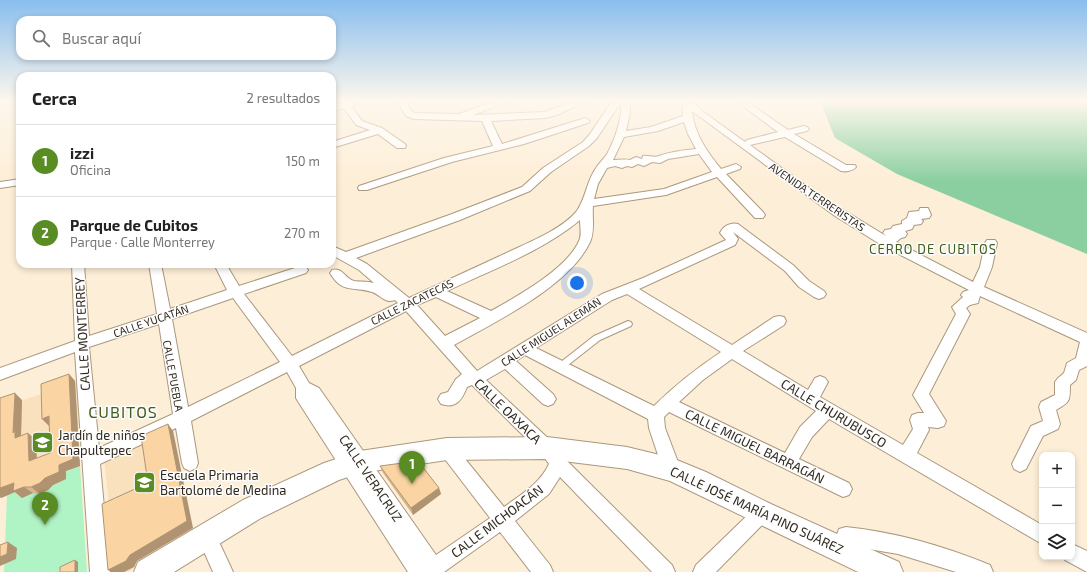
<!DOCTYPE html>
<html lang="es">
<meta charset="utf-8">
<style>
body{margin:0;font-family:"Exo 2",sans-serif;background:#f6f6f6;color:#222}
.controls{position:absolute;right:12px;bottom:12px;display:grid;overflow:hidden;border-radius:8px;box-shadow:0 2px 6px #0003}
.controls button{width:36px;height:36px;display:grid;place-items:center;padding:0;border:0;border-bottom:1px solid #e0e0e0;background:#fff;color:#222;font:20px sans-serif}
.you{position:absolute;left:577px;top:283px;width:14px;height:14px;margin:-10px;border:3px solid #fff;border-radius:50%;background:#1a73e8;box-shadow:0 0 0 6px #1a73e833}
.badge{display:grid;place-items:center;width:26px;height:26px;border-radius:50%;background:#598c23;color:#fff;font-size:13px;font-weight:700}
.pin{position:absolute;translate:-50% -33px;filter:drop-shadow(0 1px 2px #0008)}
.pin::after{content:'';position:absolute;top:21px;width:14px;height:12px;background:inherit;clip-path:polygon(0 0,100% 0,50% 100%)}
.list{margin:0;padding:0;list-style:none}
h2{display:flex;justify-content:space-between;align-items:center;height:52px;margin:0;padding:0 16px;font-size:17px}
h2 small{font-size:13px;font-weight:400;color:#767676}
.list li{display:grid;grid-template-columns:26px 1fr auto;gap:12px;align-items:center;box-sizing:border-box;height:72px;padding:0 16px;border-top:1px solid #e0e0e0}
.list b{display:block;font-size:15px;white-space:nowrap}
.list p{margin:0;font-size:13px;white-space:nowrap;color:#767676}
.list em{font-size:13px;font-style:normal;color:#767676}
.icon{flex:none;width:22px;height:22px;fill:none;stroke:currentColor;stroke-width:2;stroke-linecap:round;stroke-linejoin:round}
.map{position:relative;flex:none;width:1087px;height:572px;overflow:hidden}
.search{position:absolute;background:#fff;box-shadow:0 2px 6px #0003;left:16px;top:16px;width:320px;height:44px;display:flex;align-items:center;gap:10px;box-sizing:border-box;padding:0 14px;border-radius:12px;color:#767676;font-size:15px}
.panel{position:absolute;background:#fff;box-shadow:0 2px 6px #0003;left:16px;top:72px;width:320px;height:196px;border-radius:12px}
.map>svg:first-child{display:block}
</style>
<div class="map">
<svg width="1087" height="572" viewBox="0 0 1087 572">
<rect width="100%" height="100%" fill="#fdeed7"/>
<g fill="#f9e1be">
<path d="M77,381L80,466L1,498L7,406Z"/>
<path d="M173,428L195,539L128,572H116L104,458Z"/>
</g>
<path fill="#b0f3c4" d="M80,466L87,572H4L7,495Z"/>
<path fill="#8bcfa0" d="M820,101H1087V254L897,174L835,138Z"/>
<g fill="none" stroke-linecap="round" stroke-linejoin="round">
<defs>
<path id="lane" d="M628,321L631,322L632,324L631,326L600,340L563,369L560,370L557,369L556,367L557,365L594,336Z"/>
<g id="street">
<path d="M347,101H361L351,106L362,121L382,128L405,144L406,146L405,148H397L378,134L332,148V142L370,130L356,125L344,108L332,112V106Z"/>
<path d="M397,101H406L412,112L415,113L459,114L495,101H509L473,115L545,112L574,101H586L557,115L545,118L491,121L502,144L582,119L585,118L590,121L588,123L524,144L452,162L367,190H359L358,188L359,186L444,158L493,146L482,121L414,119L406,116Z"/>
<path d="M612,101H630V113L626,131L651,127L683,116L682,101H692L702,111L745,142L747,140L778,132L736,101H746L788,130L804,126L807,127L809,129L807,131L794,134L846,165H855L856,167C853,171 846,172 841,171L785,137L750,145L819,195L886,236L883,233L885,230L891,229L893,226L902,224V221L907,218L909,212L919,211L920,208H928L931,215L929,218L921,219L923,221L921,224L914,225L912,229L905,231L907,234L905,237L901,238L896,242L973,282L980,267L985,243L987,240H995L997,243L992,267L984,287L1087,333V366L1079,370L1076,380L1070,385C1070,401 1070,402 1056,410L1060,424L1058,429L1043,436L1026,469L1020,472L1014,469L1012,464L1031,426L1043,421L1039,407L1041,402L1055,395V382L1058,378L1064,373L1067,363L1076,358L1080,342L980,296L978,303L970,305L966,308L970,314L929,394L946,421L944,426L938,428L928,427L929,430L917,453L1042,525V544L829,419L812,437L799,459L849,483L852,489L849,495L843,497L669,412L664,417L665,428L681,470L678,476L672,478L666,476L663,470L649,428L648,419L525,355L516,361L553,394L556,399L553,404L548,406L543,404L505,369L486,380L553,443L564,458L672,565L675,572H652L560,477L549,494L515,521L550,565L553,572H531L500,532L444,572H408L299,403L296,398V388L287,372L191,421L198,463L196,468L190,471L184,468L182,463L176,428L100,464L110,572H90L75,352L0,380V368L75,341L72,264H84L89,336L157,314L149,264H161L170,309L227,290L214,264H226L239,286L298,267L302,266L306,267L308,270L306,273L244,294L292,356L398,303L395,300C385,304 381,295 372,292C354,286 342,294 330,273L332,270C343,267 344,278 354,281C360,282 367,281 374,283L359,270L332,255V246L346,252L452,214L522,187L543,168L583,142L590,134ZM621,102C623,117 614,142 607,154C604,159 599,163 596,168C586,182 586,199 576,212C560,231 522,245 500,256C470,270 439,284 409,298L367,264L356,258L460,220L530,191L551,172L589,146L597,138ZM692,111L835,216L883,246L969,290L963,292L961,295L963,297L952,307L956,314L913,395L924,413H918L912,415L910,420L913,429L903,445L820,397L828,382L825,378L820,376L815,378L808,390L743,351L784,325L786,321L784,317L779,316L774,317L732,345L639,289L735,245L738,239L733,232L785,271L799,287L814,297L819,299L824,297L826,294L824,291L809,281L793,265L738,224C731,222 723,226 720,233L726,240L643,278L602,294L477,371L454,345C495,322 570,286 590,242C595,232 592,217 593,206L666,195L717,177L755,218H763L765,215L763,212L726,174L740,169L741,167L736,164L721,169C707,152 694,133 692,111ZM684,122L688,134L696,149C684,150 670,152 659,156C654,158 648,155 643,156L642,159L636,157L630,160C625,159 618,160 613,160L624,137L658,131ZM699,154L712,172L664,189L594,199L598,184L607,168L615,166L622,168L627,166L632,167L638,164L644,166L652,162L660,163L668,159ZM580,220C580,227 582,235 579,241C567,269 516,297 491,311L447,291C491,270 543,251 580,220ZM627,294L721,352C697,368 674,386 654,406L536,348L612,300ZM436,297L480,318L445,336L417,305ZM233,298L280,362L188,407L172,319ZM406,311L462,374L456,379L448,392L441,394L438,399L441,404C456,409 462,400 467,387L472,385L541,453L549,464C540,484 520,495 504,507L453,444L447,442L441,444L439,449L441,454L490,518L436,555L319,388L309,383L299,366ZM159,324L173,414L99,448L89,347ZM732,359L816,411L800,427L785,453L679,402L703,380Z"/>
<path d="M20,179V185L0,188V182Z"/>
<path d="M762,504L768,507L771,513L768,519L716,572H693L696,565L756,507Z"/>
<path d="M846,527C895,532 944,546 990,565L993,572H956L898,554L851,546L848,555L841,557L834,555L832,548L839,529Z"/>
<path d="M207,529L214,531L233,572H213L198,538L200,531Z"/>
<path d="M1072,544L1087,551V572L1065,560L1064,557H1072Z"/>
</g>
<path id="secondary" d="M547,437L627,447L672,458L706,472L771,504L899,562L903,572H858L670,481L627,469L547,459L447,460L360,473L339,480L261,518L174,572H134L138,562L243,500L324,463L360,451L447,438Z"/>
</defs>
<use href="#lane" stroke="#ab987e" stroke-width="2"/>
<use href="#street" stroke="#ab987e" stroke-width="2"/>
<use href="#secondary" stroke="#ab987e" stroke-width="2"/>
<use href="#lane" fill="#fff" fill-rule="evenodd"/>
<use href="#street" fill="#fff" fill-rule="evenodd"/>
<use href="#secondary" fill="#fff" fill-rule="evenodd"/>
</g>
<g fill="#d8b68c">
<path d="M69,374L75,381L80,466L66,471V479L53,485L48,490L40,494L33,493L22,498L15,492L1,498L0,497V398L22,400L21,435L36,440L37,458L50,453Z"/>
<path d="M380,466L439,488L441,494L413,515L383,473Z"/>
</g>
<g fill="#b09472">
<path d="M69,374L75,381L80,466L66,471V479L53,485L48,490L40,494L31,487L59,465Z"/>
<path d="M15,393L22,400L21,436L15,438L13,433Z"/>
<path d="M49,416V426L42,419Z"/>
<path d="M168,424L173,431L193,528L137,561L134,567L124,572H111L108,570L130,555Z"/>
<path d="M28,433L36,440L37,468L29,461Z"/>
<path d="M14,483L24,487L33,493L22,498L15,492L1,498L0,497V488Z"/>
<path d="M439,488L441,494L413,515L411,508Z"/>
<path d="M8,542L17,548L16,559L0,566V557Z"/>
<path d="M75,560L78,562V572H75Z"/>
</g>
<g fill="#fbd4a3" stroke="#b09472">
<path d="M69,374L73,459L59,465V472L45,478L40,483L31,487H24L13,491L14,483L0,488V398L15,393L13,433L15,431V438L28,433L29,461L50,453L49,416L42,419L41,384Z"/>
<path d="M168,424L187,521L130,555L126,561L108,570L102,504L148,483L141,436Z"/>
<path d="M418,461L439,488L411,508L380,466Z"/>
<path d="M8,542L7,554L0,557V545Z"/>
<path d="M75,560V572H60V567Z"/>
</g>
<linearGradient id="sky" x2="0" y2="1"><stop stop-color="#89beee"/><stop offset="0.56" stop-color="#fef7ed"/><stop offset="1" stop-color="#fef7ed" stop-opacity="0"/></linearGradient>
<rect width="1087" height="181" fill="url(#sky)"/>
<defs>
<symbol id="school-square" viewBox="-11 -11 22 22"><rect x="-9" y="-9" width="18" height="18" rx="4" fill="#598c23" stroke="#fdfdfd"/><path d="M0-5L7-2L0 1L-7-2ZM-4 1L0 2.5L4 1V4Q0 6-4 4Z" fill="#fff"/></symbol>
</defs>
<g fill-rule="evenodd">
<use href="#school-square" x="30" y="430" width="25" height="25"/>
<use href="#school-square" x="132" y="470" width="25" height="25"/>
</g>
<g text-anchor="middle" stroke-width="3" stroke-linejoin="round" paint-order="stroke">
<g font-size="11" fill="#2f281d" stroke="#fdfdfd">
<text transform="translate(817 197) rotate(34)" y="4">AVENIDA TERRERISTAS</text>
<text transform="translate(412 302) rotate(-26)" y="4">CALLE ZACATECAS</text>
<text transform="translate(151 321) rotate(-19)" y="4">CALLE YUCATÁN</text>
<text transform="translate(551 332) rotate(-33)" y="4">CALLE MIGUEL ALEMÁN</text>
<text transform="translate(173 376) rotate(80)" y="4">CALLE PUEBLA</text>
</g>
<g font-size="13" letter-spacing="1" fill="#3e5f1f" stroke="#fdfdfd">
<text x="933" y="254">CERRO DE CUBITOS</text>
</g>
<g font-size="13" fill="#2f281d" stroke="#fdfdfd">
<text transform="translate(82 334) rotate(-93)" y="5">CALLE MONTERREY</text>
<text transform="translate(508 411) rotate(44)" y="5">CALLE OAXACA</text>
<text transform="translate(834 413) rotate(31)" y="5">CALLE CHURUBUSCO</text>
<text transform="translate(755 446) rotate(26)" y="5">CALLE MIGUEL BARRAGÁN</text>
<text transform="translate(371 478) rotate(56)" y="5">CALLE VERACRUZ</text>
<text transform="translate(757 510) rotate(25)" y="5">CALLE JOSÉ MARÍA PINO SUÁREZ</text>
<text transform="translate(497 521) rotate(-37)" y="5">CALLE MICHOACÁN</text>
</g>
<g font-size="13" fill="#2f281d" stroke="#fdfdfd" text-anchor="start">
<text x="58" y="440">Jardín de niños<tspan x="58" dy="15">Chapultepec</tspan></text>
<text x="160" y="480">Escuela Primaria<tspan x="160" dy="15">Bartolomé de Medina</tspan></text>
</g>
<g font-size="16" letter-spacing="1" fill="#3e5f1f" stroke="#fdfdfd">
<text x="123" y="418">CUBITOS</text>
</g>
</g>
</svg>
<div class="controls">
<button>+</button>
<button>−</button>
<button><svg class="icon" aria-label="layers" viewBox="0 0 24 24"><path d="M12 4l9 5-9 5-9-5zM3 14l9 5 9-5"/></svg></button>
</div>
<div class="you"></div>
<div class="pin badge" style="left:412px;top:484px">1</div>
<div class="pin badge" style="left:45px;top:525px">2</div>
<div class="search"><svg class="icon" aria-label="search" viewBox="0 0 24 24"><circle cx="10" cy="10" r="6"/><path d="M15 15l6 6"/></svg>Buscar aquí</div>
<section class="panel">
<h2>Cerca<small>2 resultados</small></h2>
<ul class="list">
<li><span class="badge">1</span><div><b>izzi</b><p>Oficina</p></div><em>150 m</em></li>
<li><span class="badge">2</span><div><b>Parque de Cubitos</b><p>Parque · Calle Monterrey</p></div><em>270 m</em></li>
</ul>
</section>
</div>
